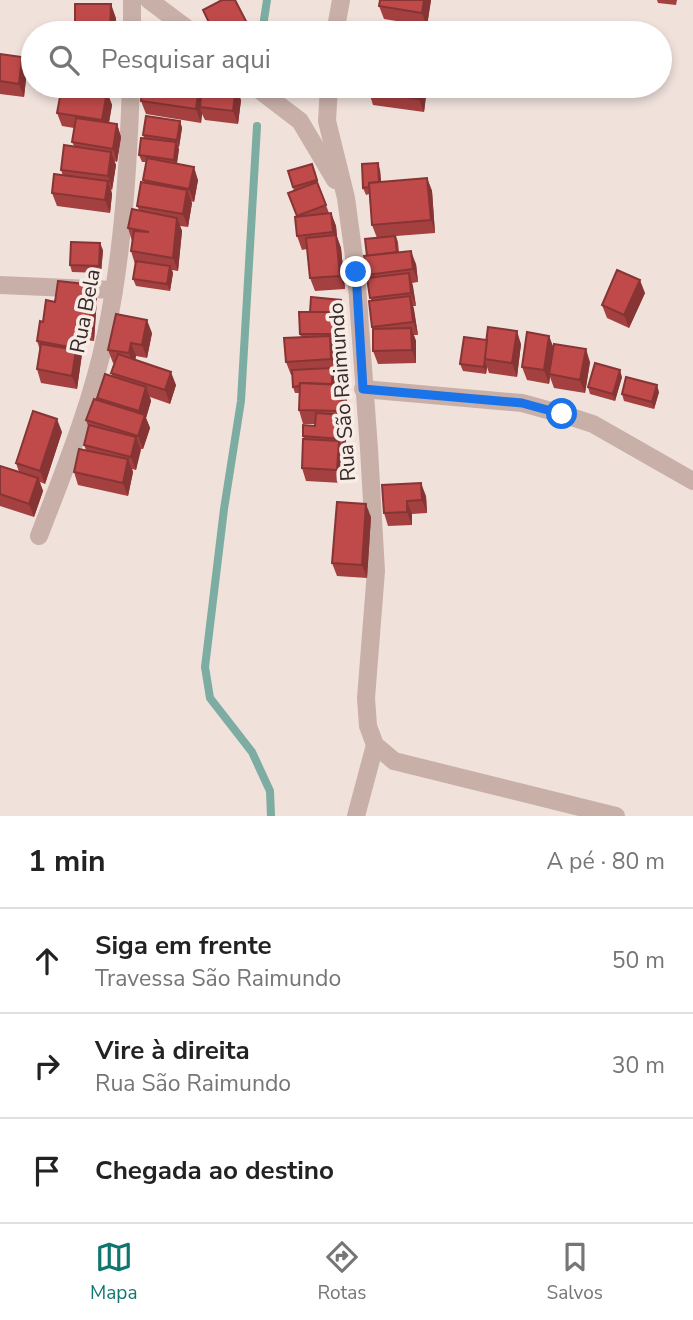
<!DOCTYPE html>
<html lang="pt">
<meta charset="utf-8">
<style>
body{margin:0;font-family:"Nunito Sans",sans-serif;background:#f6f6f6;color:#222}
.stop{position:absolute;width:21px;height:21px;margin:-16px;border:5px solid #1a73e8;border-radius:50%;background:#fff}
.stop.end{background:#1a73e8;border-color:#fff;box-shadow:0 2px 7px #0008}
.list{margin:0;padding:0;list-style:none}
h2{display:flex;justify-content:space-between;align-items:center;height:91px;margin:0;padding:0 28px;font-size:30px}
h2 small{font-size:23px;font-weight:400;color:#767676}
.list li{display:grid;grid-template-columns:46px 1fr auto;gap:21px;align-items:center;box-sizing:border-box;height:105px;padding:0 28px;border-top:2px solid #e0e0e0}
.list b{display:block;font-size:26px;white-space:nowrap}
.list p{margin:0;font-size:23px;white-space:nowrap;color:#767676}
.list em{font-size:23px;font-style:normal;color:#767676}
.icon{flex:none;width:38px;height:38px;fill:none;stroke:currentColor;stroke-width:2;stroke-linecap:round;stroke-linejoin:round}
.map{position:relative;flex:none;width:693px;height:816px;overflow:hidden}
.search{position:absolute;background:#fff;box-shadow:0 4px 10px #0003;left:21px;right:21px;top:21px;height:77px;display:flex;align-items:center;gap:18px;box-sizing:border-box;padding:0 24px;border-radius:38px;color:#767676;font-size:26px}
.sheet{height:406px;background:#fff}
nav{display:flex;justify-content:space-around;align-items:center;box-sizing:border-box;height:98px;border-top:2px solid #e0e0e0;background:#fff;font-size:19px;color:#767676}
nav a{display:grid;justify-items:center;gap:4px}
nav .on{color:#0f766e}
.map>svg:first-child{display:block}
</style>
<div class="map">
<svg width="693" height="816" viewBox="0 0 693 816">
<rect width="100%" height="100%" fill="#f0e1db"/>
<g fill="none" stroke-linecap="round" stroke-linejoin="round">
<g stroke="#7caca2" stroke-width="8">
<path d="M262,33L267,0"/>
<path d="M257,126L241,401L224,509L205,667L210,698L252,752L270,791L271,816"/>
</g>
<g stroke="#c8afa8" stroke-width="18">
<path d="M149,0L193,33"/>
<path d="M132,33V0"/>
<path d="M335,33L341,0"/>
<path d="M254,86L300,121L335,180"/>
<path d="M329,86L327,121L346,198L356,272L369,449L376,571L366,698L368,726L375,745L394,761L616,816"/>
<path d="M0,285L114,290"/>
<path d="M363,389L522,403L562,414L593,424L693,481"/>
<path d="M39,536C64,471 92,403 106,334C123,253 128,169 131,86"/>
<path d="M356,816L375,745"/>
</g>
</g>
<g fill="#a54040">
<path d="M380,0H431L427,26L384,19L379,6Z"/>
<path d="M657,0H677L676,5L658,3Z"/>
<path d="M203,10L247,23L251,33H213Z"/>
<path d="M116,18L115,33H76L75,30Z"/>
<path d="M0,54L22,57L27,70L24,97L0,94Z"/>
<path d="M369,86H426L427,88L424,112L373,105L369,92Z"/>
<path d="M199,87L201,93L241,100L238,124L205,120L202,114L201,123L146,114L141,101Z"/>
<path d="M107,92L112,105L109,123L117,124L121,137L117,162L114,161L116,165L112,190L111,189L112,194L110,213L57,206L52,193L63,176L61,170L74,146L72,142L74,128L62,126L57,113Z"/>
<path d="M180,121L182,128L179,147H178L179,149L177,164L198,180L194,202L191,201L192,203L188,227L180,226L182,231L178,271L172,270L173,273L170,291L136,286L133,279L135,264L131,251L132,241L128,228L139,210L137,206L144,183L143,180L146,162H142L139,155L144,138L143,135Z"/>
<path d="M380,170L381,182L427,178L432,191L435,233L396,236L398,242L399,252L416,264L418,282L412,283L416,306H413L418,335H414L416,341V363L378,364L373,351L371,301L367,275L377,238L372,225L369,194L366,195L363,188Z"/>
<path d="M288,171H315L319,187L329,213H331L336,226L337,237L341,248L345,289L315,291L310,278L307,249L302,250L297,236V217L294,191Z"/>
<path d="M103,250L101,273L72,272L70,265Z"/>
<path d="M645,293L629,328L607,318L602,305Z"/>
<path d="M97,298L94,341L84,340L77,389L41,383L37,369L40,350L37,341L43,322Z"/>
<path d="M341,300L343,306L342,324H338L339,347H334L336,373H333L335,384L347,398L346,424L347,428L345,452H343L344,454L342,483L306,481L302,468L304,439L303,436L315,426V424H303L299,410V393H295L293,387L292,375H291L286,362L301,337L300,334Z"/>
<path d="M152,333L147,358L136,356L135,360L176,385L170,404L150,397L151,401L146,418L150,428L143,449H140L136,470L132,469L133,472L128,496L78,485L74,472L86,450L84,445L88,426L86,420L98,400L97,398L113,377L111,373L114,363H113L108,350Z"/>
<path d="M549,336L553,347L590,362L585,393L554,388L550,377L549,384L527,380L522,367Z"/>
<path d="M521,344L517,377L489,373L487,367L486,374L463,371L460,364Z"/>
<path d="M622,377L615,401L590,394L588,387Z"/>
<path d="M659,392L654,409L624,401L622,394Z"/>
<path d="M62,432L45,484L40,482L43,491L34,517L0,506V466L19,472L16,463Z"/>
<path d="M382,485L426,496L427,513L412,514V525L388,526L384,513Z"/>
<path d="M371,517L367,578L337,576L332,563Z"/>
</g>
<g fill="#863434">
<path d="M424,0H431L427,26L422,13Z"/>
<path d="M111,4L116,18L115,33H111L110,31Z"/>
<path d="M22,57L27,70L24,97L19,84Z"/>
<path d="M421,86H426L427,88L424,112L419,99Z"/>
<path d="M199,87L204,100L200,107L202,114L201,123L196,109Z"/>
<path d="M236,87L241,100L238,124L233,111Z"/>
<path d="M107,92L112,105L107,133L102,120Z"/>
<path d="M180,121L182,128L179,147L177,140Z"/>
<path d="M117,124L121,137L117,162L113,149Z"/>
<path d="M176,142L179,149L176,167L174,160Z"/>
<path d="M111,152L116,165L112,190L108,176Z"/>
<path d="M378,163L380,170L382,193L380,187Z"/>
<path d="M194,167L198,180L194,202L189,189Z"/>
<path d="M427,178L432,191L435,233L431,220Z"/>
<path d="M108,181L112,194L110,213L105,200Z"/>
<path d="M187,190L192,203L188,227L183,214Z"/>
<path d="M331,213L336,226L337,237L341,248L345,289L340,276L337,243L333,232Z"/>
<path d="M177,218L182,231L178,271L173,258Z"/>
<path d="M100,243L103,250L101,273L99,266Z"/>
<path d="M411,251L416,264L418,282L413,269Z"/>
<path d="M170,266L173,273L170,291L167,284Z"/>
<path d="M409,273L413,286L416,306L411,293Z"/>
<path d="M640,280L645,293L629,328L624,315Z"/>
<path d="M93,285L97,298L94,341L89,328Z"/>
<path d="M410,296L414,309L418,335L413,322Z"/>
<path d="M341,300L343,306L342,324L339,317Z"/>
<path d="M334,312L338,325L339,347L334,334Z"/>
<path d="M147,320L152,333L147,358L142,345Z"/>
<path d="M79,326L84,340L77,389L72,376Z"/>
<path d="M411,328L416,341V363L412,350Z"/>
<path d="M517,331L521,344L517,377L512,363Z"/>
<path d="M330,336L335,349L336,373L331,359Z"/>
<path d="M549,336L554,349L549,374L550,377L549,384L544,370Z"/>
<path d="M131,343L136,356L134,367L129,353Z"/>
<path d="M586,349L590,362L585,393L580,380Z"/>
<path d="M484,361L487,367L486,374L484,367Z"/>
<path d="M332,368L334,375L335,392L332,385Z"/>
<path d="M620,370L622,377L615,401L613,394Z"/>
<path d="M171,372L176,385L170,404L165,390Z"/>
<path d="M342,385L347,398L346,424L347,428L345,452L341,439L342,415L341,411Z"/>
<path d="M657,385L659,392L654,409L652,402Z"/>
<path d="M146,387L151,401L146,418L150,428L143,449L138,436L143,421L139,411Z"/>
<path d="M57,419L62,432L45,484L40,471Z"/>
<path d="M136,437L141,450L136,470L131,457Z"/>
<path d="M339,441L344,454L342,483L337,470Z"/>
<path d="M128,459L133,472L128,496L123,483Z"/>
<path d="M38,478L43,491L34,517L29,504Z"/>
<path d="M421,483L426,496L427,513L422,500Z"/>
<path d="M407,501L412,514V525L407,512Z"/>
<path d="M366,504L371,517L367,578L362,565Z"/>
</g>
<g fill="#c04a4a" stroke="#863434" stroke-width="2">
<path d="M222,0H235L247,23L225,33H214L203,10Z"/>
<path d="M380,0H424L422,13L379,6Z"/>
<path d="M75,4H111L110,31L75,30Z"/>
<path d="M0,54L22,57L19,84L0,81Z"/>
<path d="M62,86H73L107,92L102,120L57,113Z"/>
<path d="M142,86H190L199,87L196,109L141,101Z"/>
<path d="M202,86L236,87L233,111L200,107Z"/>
<path d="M369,86H421L419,99L369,92Z"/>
<path d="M146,116L180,121L177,140L143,135Z"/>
<path d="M76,118L117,124L113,149L72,142Z"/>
<path d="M141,138L176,142L174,160L139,155Z"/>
<path d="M64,145L111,152L108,176L61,170Z"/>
<path d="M147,158L194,167L189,189L143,180Z"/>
<path d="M378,163L379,182L369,183V187L363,188L362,164Z"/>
<path d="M312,164L317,180L293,187L288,171Z"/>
<path d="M54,174L108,181L105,200L52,193Z"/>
<path d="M427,178L431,220L372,225L369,183Z"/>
<path d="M141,182L187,190L183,214L137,206Z"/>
<path d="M317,182L326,205L297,216L288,193Z"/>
<path d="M132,209L177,218L173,258L131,251L134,231L149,232L128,228Z"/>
<path d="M331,213L333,232L297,236L295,217Z"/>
<path d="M336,235L340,276L310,278L306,238Z"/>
<path d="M395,236L397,252L367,256L365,239Z"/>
<path d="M71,242L100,243L99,266L70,265Z"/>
<path d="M411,251L413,269L367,275L364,256Z"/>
<path d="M136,261L170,266L167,284L133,279Z"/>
<path d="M617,270L640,280L624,315L602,305Z"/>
<path d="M409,273L411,293L370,298L367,278Z"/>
<path d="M58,281L93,285L89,328L79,326L75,348L37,341L40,321L43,322L46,300L55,302Z"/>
<path d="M410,296L413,322L372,327L369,301Z"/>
<path d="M311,297L341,300L339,317H335L334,312H310Z"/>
<path d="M299,312H334V334H300Z"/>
<path d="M116,314L147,320L142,345L131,343L129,353L108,350Z"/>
<path d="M488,327L517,331L512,363L484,359Z"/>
<path d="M411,328L412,350L373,351V329Z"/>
<path d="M527,332L549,336L544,370L522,367Z"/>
<path d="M330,336L331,359L286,362L284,338Z"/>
<path d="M464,337L487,340L484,367L460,364Z"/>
<path d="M41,344L76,350L72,376L37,369Z"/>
<path d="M554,344L586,349L580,380L549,374Z"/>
<path d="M118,354L171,372L165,390L111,373Z"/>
<path d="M595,363L620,370L613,394L588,387Z"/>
<path d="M332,368V384L300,383L299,386L293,387L292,370Z"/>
<path d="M105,374L146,387L139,411L97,398Z"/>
<path d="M626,377L657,385L652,402L622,394Z"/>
<path d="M300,383L342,385L341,411L299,410Z"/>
<path d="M94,399L145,415L138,436L86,420Z"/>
<path d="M33,411L57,419L40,471L16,463Z"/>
<path d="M316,413L342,415L341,439L303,436V425L315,426Z"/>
<path d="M89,425L136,437L131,457L84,445Z"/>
<path d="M303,439L339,441L337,470L302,468Z"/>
<path d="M79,449L128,459L123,483L74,472Z"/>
<path d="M0,466L38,478L29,504L0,494Z"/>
<path d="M421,483L422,500L407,501V512L384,513L382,485Z"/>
<path d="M337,502L366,504L362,565L332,563Z"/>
</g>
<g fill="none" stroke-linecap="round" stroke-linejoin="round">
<path stroke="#1a73e8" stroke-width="9" d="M356,272L363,389L522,403L562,414"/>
</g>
<g text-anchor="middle" stroke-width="7" stroke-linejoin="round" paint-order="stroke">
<g font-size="21" fill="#352928" stroke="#f8ece7">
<text transform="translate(85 311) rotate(-79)" y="7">Rua Bela</text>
<text transform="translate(342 392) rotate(-94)" y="7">Rua São Raimundo</text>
</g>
</g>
</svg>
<div class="stop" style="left:562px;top:414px"></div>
<div class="stop end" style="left:356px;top:272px"></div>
<div class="search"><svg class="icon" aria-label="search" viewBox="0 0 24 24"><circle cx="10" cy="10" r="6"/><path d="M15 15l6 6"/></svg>Pesquisar aqui</div>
</div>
<section class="sheet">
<h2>1 min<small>A pé · 80 m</small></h2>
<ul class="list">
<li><svg class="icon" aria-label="ahead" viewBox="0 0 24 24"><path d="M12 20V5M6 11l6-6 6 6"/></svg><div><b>Siga em frente</b><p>Travessa São Raimundo</p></div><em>50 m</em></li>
<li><svg class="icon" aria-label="right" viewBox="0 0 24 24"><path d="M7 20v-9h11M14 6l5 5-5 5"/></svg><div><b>Vire à direita</b><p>Rua São Raimundo</p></div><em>30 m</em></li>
<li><svg class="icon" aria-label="arrive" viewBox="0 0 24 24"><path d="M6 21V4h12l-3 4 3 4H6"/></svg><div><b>Chegada ao destino</b></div></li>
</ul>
</section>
<nav>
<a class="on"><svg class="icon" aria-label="map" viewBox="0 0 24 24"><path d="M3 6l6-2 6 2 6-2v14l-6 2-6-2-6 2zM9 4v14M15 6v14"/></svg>Mapa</a>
<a><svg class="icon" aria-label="directions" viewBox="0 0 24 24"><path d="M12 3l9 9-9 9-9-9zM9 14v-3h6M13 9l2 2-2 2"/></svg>Rotas</a>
<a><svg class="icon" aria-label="saved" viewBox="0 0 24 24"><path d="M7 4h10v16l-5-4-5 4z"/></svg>Salvos</a>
</nav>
